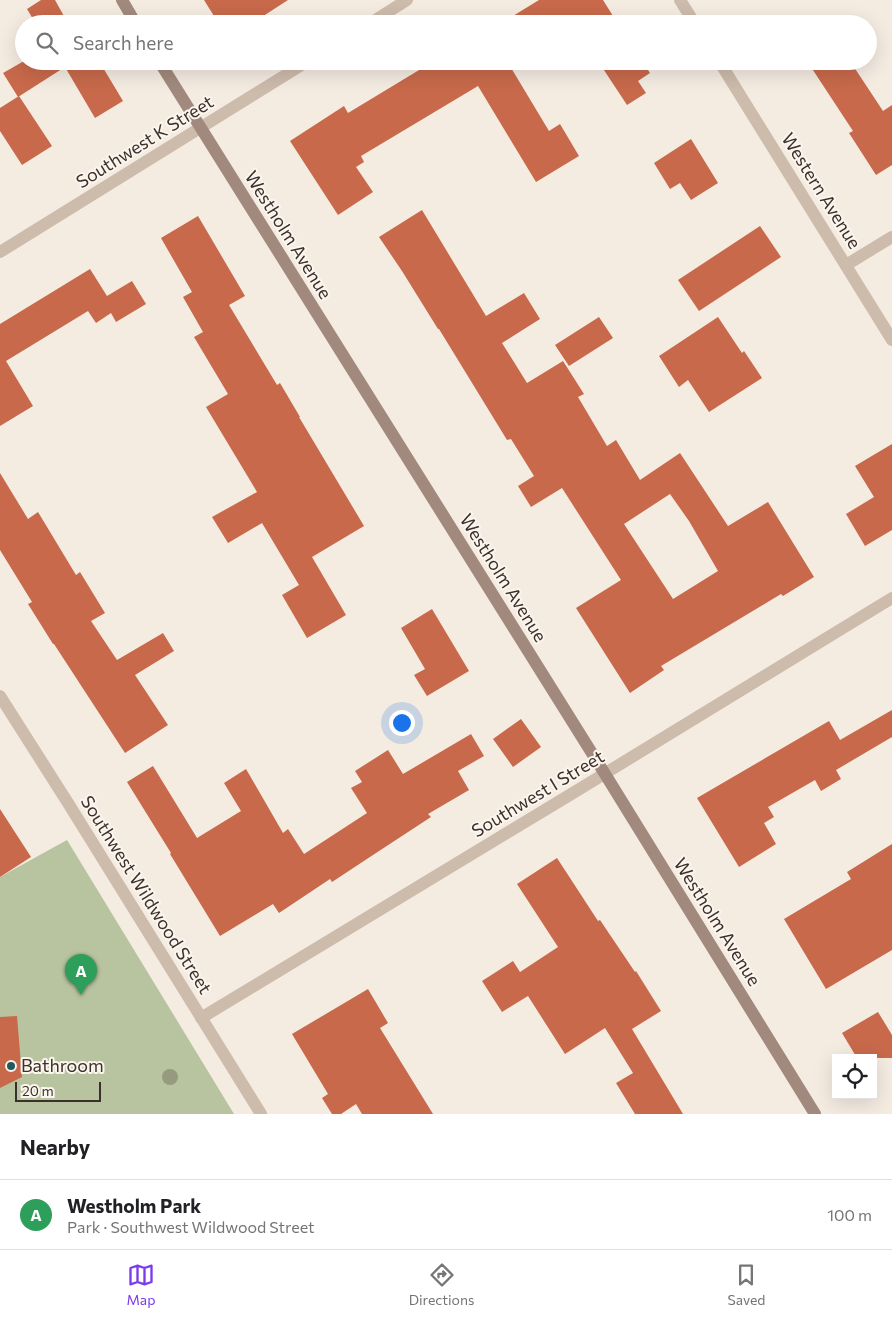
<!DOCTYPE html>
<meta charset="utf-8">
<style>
body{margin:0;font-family:Commissioner,sans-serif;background:#f6f6f6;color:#202124}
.controls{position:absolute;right:15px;bottom:15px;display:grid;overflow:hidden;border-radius:0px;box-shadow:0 5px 20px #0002}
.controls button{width:45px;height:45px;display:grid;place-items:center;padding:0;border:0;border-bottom:1px solid #e0e0e0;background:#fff;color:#202124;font:25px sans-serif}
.scale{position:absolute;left:15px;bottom:12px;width:86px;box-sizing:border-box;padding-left:5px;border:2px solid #3b302b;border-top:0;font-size:14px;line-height:18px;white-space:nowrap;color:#3b302b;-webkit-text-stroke:4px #fbf5ee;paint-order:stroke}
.you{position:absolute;left:401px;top:722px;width:18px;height:18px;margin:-12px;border:4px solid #fff;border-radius:50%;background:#1a73e8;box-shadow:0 0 0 8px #1a73e833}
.badge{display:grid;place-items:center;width:32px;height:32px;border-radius:50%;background:#7c3aed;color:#fff;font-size:16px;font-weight:700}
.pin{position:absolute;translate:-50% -41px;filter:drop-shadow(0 1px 2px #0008)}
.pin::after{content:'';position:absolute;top:26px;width:18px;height:15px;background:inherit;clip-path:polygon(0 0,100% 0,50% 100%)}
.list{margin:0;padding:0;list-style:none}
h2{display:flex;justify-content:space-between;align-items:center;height:65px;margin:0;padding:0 20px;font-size:21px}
h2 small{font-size:16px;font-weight:400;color:#757577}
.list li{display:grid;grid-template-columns:32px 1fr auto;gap:15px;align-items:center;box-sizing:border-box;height:70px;padding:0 20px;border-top:1px solid #e0e0e0}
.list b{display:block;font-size:19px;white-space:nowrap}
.list p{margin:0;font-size:16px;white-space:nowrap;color:#757577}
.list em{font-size:16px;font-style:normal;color:#757577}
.icon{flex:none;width:28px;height:28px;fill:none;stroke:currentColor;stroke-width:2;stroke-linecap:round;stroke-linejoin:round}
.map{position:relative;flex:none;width:892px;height:1114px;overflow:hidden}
.search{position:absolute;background:#fff;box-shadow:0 5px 20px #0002;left:15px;right:15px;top:15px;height:55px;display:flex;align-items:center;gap:12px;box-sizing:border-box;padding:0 18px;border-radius:28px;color:#757577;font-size:19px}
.sheet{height:135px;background:#fff}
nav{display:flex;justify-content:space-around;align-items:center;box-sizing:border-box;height:70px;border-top:1px solid #e0e0e0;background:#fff;font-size:14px;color:#757577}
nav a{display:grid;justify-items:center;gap:2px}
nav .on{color:#7c3aed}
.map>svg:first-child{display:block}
</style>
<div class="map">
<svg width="892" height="1114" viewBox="0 0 892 1114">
<rect width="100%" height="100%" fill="#f4ebe1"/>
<path fill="#b8c4a0" d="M67,840L234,1114H0V877Z"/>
<g fill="#c8694b" fill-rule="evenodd">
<path d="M41,0H55L65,18L55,24H36L27,9Z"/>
<path d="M204,0H288L251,24H219Z"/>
<path d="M539,0H603L618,24H574L570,19L562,24H496L502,21L503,22Z"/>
<path d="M24,61H99L123,101L95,118L65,67L18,97L3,73Z"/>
<path d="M434,61H507L549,131L560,124L579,156L536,182L478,86L361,156L364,162L356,167L373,192L338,215L290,141L344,106L348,113Z"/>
<path d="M598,61H642L650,73L638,81L646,93L627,105Z"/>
<path d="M807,61H850L883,111L892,105V165L876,175L849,133L853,131Z"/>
<path d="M19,96L52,146L22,165L0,131V108Z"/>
<path d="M691,139L718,183L691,200L680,183L670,189L654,163Z"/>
<path d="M422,210L486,316L524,293L540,319L502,343L527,383L563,361L584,394L578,397L607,446L616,440L640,480L680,453L728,526L768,502L814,577L783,596L781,594L661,666L664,670L630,693L576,608L621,580L562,488L531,507L518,486L534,476L511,439L507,440L439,329H438L402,271L379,237ZM670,494L689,521L718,571L673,599L624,524Z"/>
<path d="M198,216L245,296L229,305L277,385L280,383L300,417H299L364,526L312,557L346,615L307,638L282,595L299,585L262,523L228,543L212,517L257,492L206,407L228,394L194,337L203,332L183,297L192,292L161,238Z"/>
<path d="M760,226L781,257L699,311L678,280Z"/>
<path d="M90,269L107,296L132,281L146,304L116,322L111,313L96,323L88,311L6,361L33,406L0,426V324Z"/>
<path d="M599,317L613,338L569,366L555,345Z"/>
<path d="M718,317L742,353L744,351L762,378L709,412L688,380L679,387L659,356Z"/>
<path d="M892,444V530L865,546L846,514L874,497L855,466Z"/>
<path d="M0,473L28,519L38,512L76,575L80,572L105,613L91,621L117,660L163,633L174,651L135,675L168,725L125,753L54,644H53L28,604L32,602L0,550Z"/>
<path d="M432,609L469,671L427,696L414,675L425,669L401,628Z"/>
<path d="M892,710V737L836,770L841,779L821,791L815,780L768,807L774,817L764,823L776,844L739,867L697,798L829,721L840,740Z"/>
<path d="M521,719L541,747L513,767L493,739Z"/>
<path d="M471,734L484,756L458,771L469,790L428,814L431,817L376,853L332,882L330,879L279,913L273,904L220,936L170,854L171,853L127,782L153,766L197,838L241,811L224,783L246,769L283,833L288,829L304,854L367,813L351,788L362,782L355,771L388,750L403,774Z"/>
<path d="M0,809L31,857L0,877Z"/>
<path d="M892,844V950L826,989L784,919L851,879L847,872Z"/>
<path d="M557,858L598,921L600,920L635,972L636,971L661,1011L632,1029L683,1114H635L616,1083L633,1073L605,1028L565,1054L528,996L502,1012L482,981L513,961L520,972L558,947L517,884Z"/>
<path d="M368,989L388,1023L380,1028L433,1114H362L356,1104L341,1114H332L322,1098L328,1094L292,1034Z"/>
<path d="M878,1012L892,1035V1058H857L842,1033Z"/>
<path d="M17,1016L22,1077L0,1088V1017Z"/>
</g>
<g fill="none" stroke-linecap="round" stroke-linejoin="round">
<g stroke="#cdbbac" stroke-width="12">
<path d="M680,0L695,24"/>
<path d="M369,24L407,0"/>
<path d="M719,61L892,340"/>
<path d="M0,252L308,61"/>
<path d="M846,265L892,237"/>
<path d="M0,696L68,803L261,1114"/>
<path d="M201,1018L573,793L892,598"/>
</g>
<g stroke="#a18a7d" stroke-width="12">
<path d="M122,0L136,24"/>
<path d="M159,61L605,774L815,1114"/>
</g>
</g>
<circle fill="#969b7f" cx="170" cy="1077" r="8"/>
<circle fill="#1f5a5e" stroke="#fbf5ee" stroke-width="2" cx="11" cy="1066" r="5"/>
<g text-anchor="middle" stroke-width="4" stroke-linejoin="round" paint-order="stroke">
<g font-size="18" fill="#3b302b" stroke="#fbf5ee">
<text transform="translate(145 142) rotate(-32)" y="6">Southwest K Street</text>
<text transform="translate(821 191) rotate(58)" y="6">Western Avenue</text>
<text transform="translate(288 235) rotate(58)" y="6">Westholm Avenue</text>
<text transform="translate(503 578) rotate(58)" y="6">Westholm Avenue</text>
<text transform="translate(538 794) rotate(-31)" y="6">Southwest I Street</text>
<text transform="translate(146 895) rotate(58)" y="6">Southwest Wildwood Street</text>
<text transform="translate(717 922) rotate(58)" y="6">Westholm Avenue</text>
</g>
<g font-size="18" fill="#3b302b" stroke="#fbf5ee" text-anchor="start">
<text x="21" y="1072">Bathroom</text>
</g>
</g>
</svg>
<div class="controls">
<button><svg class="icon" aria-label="locate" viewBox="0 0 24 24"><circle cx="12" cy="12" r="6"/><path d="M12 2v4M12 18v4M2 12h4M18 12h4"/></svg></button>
</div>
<div class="scale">20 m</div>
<div class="you"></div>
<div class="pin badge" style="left:81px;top:995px;background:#2e9e5b">A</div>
<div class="search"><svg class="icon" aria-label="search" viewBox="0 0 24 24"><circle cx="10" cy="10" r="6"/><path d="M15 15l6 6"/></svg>Search here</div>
</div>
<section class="sheet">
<h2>Nearby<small></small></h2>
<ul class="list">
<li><span class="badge" style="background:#2e9e5b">A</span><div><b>Westholm Park</b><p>Park · Southwest Wildwood Street</p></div><em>100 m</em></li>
</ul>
</section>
<nav>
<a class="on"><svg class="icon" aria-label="map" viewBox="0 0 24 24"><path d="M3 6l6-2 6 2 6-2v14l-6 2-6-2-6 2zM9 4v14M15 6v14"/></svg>Map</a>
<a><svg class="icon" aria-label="directions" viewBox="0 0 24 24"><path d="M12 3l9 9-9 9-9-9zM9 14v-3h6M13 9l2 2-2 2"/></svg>Directions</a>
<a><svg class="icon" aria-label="saved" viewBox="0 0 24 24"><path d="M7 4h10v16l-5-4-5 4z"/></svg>Saved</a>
</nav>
